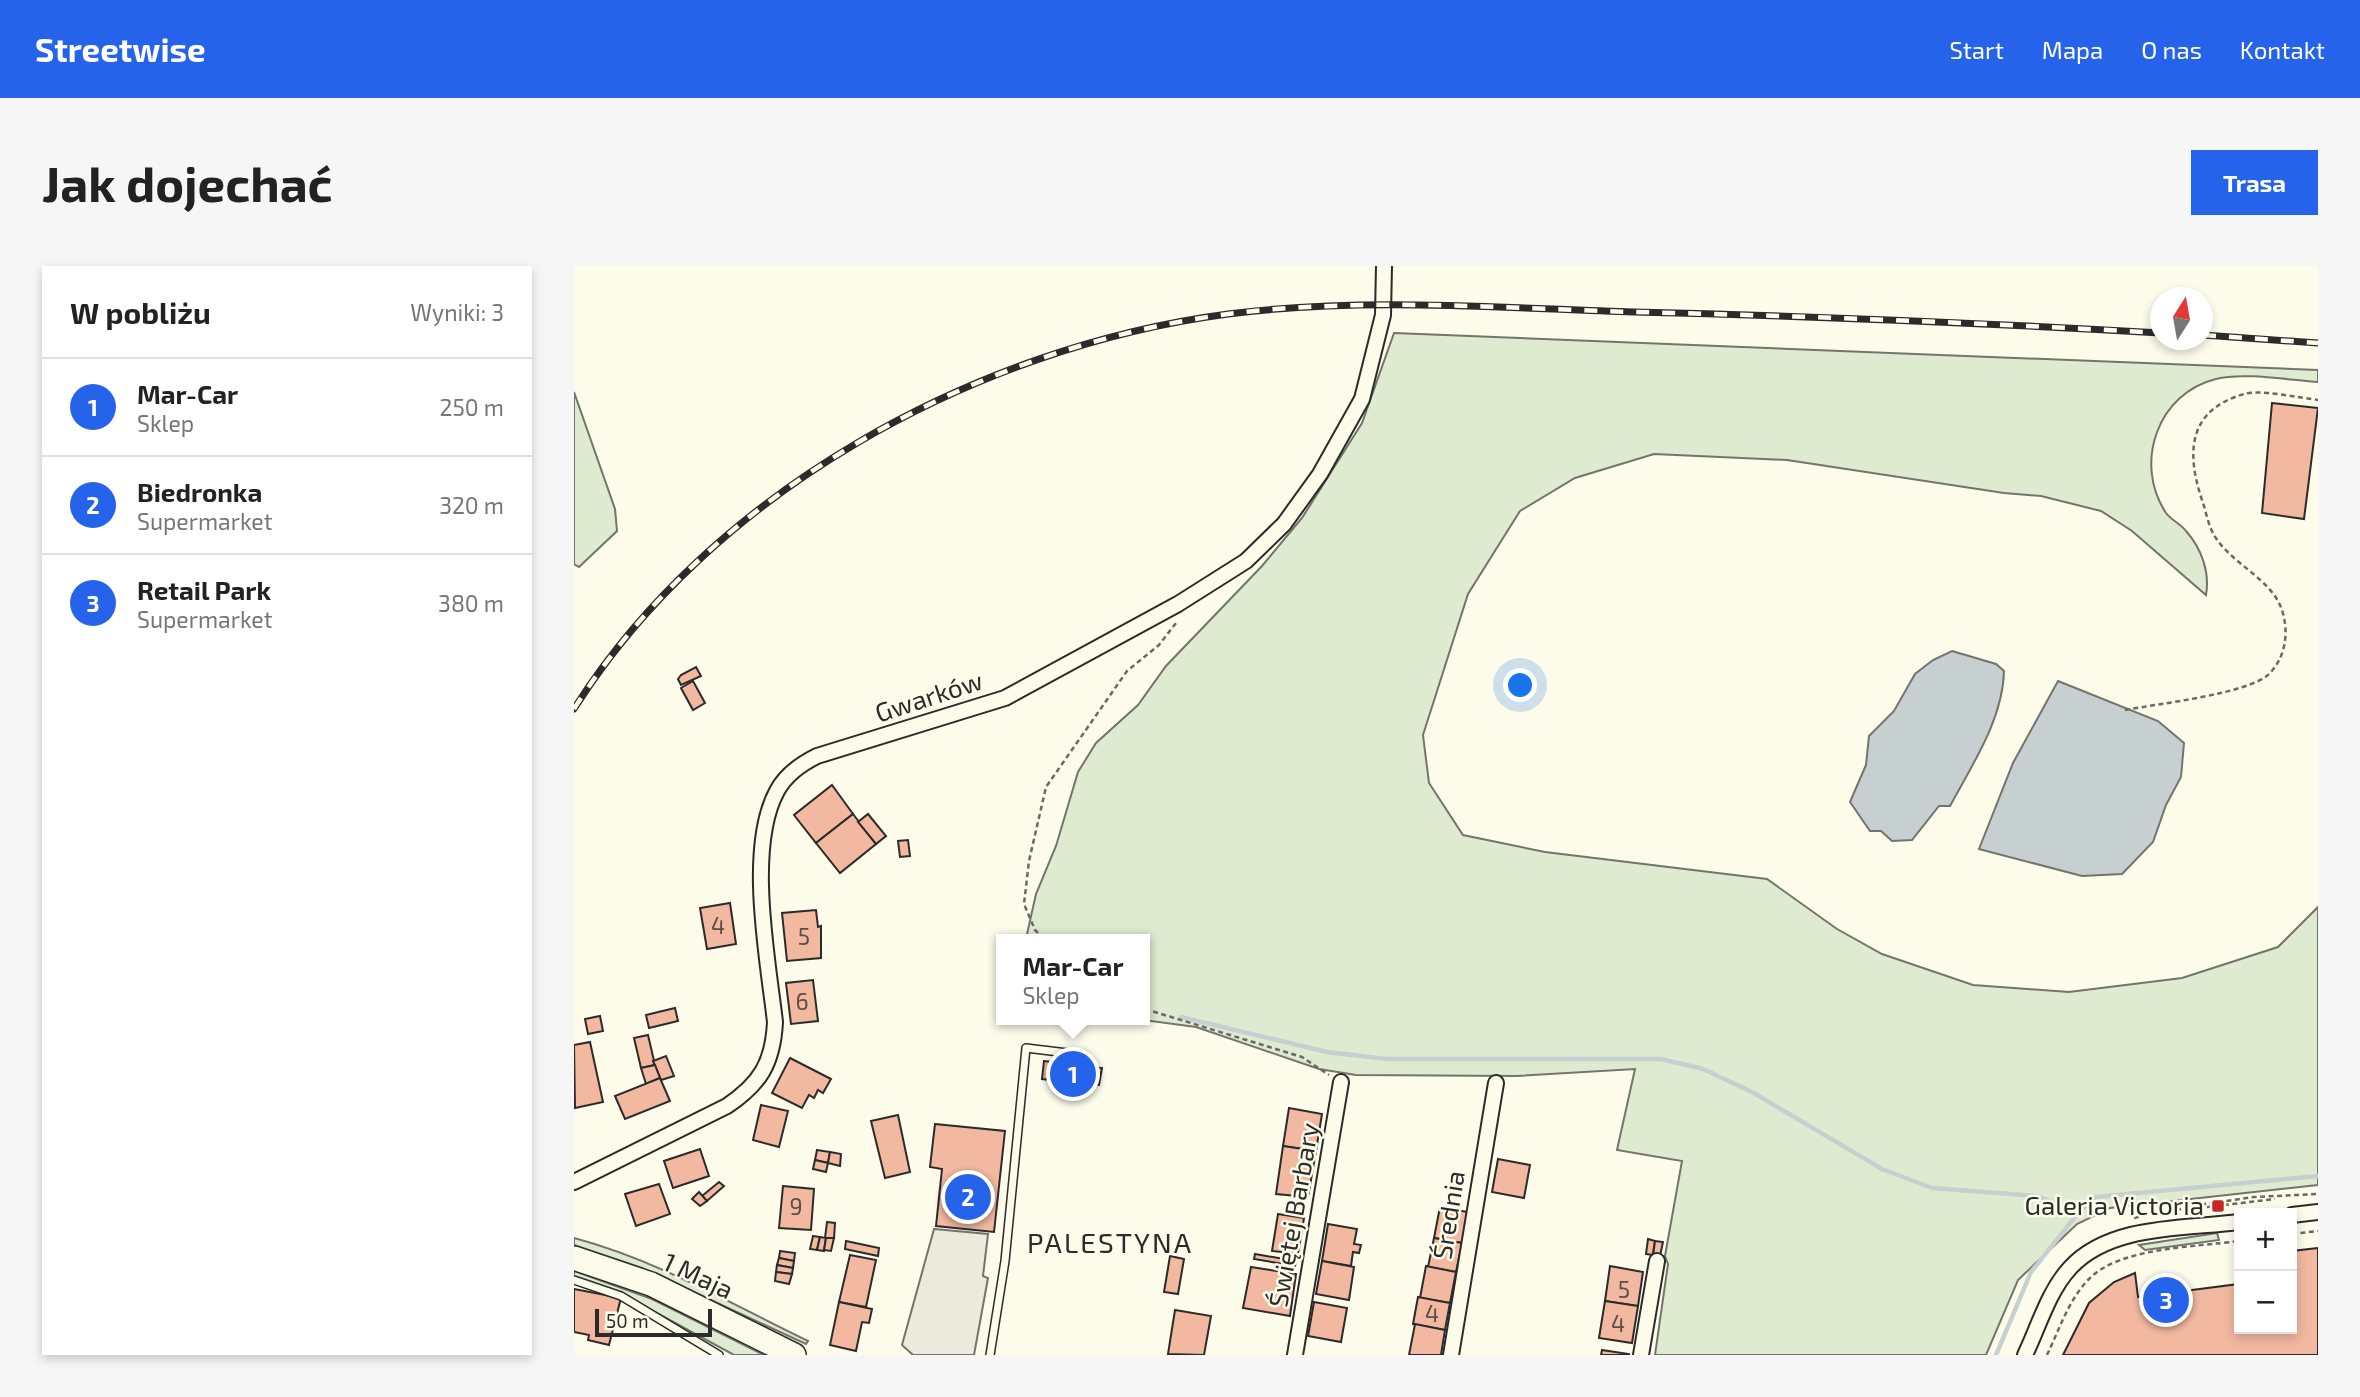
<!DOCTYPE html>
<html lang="pl">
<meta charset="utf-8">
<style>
body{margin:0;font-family:"Exo 2",sans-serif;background:#f6f6f6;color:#222}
.controls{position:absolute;right:21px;bottom:21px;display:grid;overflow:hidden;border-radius:0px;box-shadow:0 4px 10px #0003}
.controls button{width:63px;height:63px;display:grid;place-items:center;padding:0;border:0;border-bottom:2px solid #e0e0e0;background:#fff;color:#222;font:35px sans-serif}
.compass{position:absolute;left:1576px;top:21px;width:63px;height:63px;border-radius:50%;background:#fff;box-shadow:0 4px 10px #0003;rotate:11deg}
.scale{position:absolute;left:21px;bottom:18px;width:117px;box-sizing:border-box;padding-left:7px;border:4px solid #2b2b2b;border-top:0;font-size:19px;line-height:24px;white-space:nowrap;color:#2b2b2b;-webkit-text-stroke:5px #fdfbea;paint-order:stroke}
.you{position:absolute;left:947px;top:420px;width:24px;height:24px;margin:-18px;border:5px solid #fff;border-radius:50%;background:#1a73e8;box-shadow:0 0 0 10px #1a73e833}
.badge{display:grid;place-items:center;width:46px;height:46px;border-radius:50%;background:#2563eb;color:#fff;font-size:23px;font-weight:700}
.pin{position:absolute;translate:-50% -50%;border:4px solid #fff;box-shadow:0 2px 7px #0006}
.popup{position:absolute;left:422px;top:668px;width:154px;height:91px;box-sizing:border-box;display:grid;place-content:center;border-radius:0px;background:#fff;filter:drop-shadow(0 2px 5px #0005);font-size:23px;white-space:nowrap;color:#767676}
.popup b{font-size:26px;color:#222}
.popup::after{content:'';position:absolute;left:50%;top:100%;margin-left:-14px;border:14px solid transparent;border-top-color:#fff}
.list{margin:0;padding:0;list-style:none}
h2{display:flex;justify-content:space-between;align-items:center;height:91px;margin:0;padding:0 28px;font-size:30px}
h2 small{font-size:23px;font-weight:400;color:#767676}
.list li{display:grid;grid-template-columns:46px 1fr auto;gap:21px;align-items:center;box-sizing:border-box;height:98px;padding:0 28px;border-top:2px solid #e0e0e0}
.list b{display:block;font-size:26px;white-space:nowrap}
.list p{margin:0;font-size:23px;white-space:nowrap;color:#767676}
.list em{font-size:23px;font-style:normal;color:#767676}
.map{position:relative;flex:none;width:1744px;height:1089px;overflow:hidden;border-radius:0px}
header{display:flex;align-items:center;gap:42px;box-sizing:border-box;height:98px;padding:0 35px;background:#2563eb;color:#fff}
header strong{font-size:33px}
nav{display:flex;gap:38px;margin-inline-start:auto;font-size:24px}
.intro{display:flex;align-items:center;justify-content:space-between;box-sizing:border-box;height:168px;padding:0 42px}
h1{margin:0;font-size:49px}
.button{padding:18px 32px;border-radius:0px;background:#2563eb;color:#fff;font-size:24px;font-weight:700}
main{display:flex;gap:42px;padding:0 42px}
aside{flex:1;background:#fff;border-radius:0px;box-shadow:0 4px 10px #0003}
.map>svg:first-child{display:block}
</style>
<header>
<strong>Streetwise</strong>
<nav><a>Start</a><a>Mapa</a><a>O nas</a><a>Kontakt</a></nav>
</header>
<div class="intro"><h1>Jak dojechać</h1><a class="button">Trasa</a></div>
<main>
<aside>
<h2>W pobliżu<small>Wyniki: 3</small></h2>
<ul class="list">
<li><span class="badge">1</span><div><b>Mar-Car</b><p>Sklep</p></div><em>250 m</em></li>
<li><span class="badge">2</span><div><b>Biedronka</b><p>Supermarket</p></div><em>320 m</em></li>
<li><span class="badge">3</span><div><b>Retail Park</b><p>Supermarket</p></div><em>380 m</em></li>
</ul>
</aside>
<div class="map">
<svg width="1744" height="1089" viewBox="0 0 1744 1089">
<rect width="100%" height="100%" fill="#fdfbea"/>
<g fill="#deebd1" stroke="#74746e" stroke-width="2">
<path d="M820,67L1744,104V116C1715,114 1669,106 1642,113C1584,127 1559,197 1592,247C1597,254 1607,258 1612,265C1628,283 1636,307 1632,329L1558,265L1527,245L1467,230L1430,227L1213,194L1080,188L1001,212L946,245L894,328L849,469L855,517L889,569L971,586L1193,613L1263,663L1308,688L1399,719L1495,726L1608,712L1704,681L1744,641V919L1536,942L1503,958L1444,1014L1412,1089H1081L1094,998L1091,990L1108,895L1043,884L1061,803L943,810L782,809L745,803L622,761L569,754L571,673H459L453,668L462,628L482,580L504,506L522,477L564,439L592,400L688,300L728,252L788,157Z"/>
<path d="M0,126L41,243L43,265L5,301L0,298Z"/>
<path d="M1643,967L1645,974L1571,984L1565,979Z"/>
<path d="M0,972C83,994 157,1038 234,1075L232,1078L68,1002L0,979Z"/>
<path d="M0,1005L78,1033L190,1089H160L57,1033L0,1012Z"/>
</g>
<path fill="#eceadb" stroke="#74746e" stroke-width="2" d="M360,963L414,968L409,1010L414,1012L400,1089H339L328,1079Z"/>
<g fill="#c7d0d0" stroke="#74746e" stroke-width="2">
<path d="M1378,385L1422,398L1430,405C1429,453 1398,499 1376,540H1365L1338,574L1318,575L1307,565H1296L1276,536L1292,499L1295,470L1320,445L1341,408L1359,394Z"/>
<path d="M1484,415L1584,455L1610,477L1607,511L1592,539L1579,576L1548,608L1508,610L1405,583L1439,497Z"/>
</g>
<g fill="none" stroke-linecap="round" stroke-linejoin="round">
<g stroke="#c7d0d0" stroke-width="4.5">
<path d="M607,751L753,786L813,793H1087L1129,803L1178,826L1308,903L1358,922L1463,930L1505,946"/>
<path d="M1422,1089L1457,1006L1505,946L1522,931L1744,910"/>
</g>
</g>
<g fill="#f2b8a0" stroke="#2b2b2b" stroke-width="2">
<path d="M1698,137L1744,142L1730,253L1688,247Z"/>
<path d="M122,401L127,410L107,419L104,413L107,409Z"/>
<path d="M119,415L131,437L119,444L107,422Z"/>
<path d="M258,519L279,548L242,577L220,549Z"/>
<path d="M279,548L302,578L266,607L242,577Z"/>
<path d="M294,548L312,570L302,578L284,556Z"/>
<path d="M334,574L336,590L326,591L324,575Z"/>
<path d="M156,637L162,678L133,683L126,642Z"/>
<path d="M242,644L244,661L247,660V692L213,695L208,647Z"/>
<path d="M239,714L244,755L217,758L212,717Z"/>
<path d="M101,742L104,755L75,762L72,749Z"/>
<path d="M26,750L29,765L14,768L11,753Z"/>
<path d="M74,769L81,799L67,802L60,772Z"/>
<path d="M16,776L29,836L1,842L0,779Z"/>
<path d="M92,790L100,810L87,814L79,795Z"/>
<path d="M216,792L257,813L249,827L244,824L240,832L235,829L228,842L198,827Z"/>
<path d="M470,795L528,802L525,819L468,813Z"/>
<path d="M81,799L86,812L72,818L67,802Z"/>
<path d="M86,812L96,835L51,853L41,830Z"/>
<path d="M187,839L214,845L205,881L179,874Z"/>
<path d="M715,842L748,848L742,885L709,880Z"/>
<path d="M324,849L336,906L311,912L297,855Z"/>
<path d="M361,858L431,865L420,966L362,960L368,903L356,901Z"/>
<path d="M709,880L742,885L734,931L702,928Z"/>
<path d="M126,883L135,910L99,922L90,895Z"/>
<path d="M243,884L256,886L254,897L241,894Z"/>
<path d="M256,886L267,888L266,900L254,897Z"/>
<path d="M924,893L956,899L950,932L918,926Z"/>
<path d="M241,894L254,897L252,906L239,903Z"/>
<path d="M145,916L150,920L133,935L128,930Z"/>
<path d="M85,918L96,948L62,960L51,928Z"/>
<path d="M209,920L240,923L237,964L205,962Z"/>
<path d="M125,926L133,935L126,940L118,933Z"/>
<path d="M866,941L894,946L888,977L860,972Z"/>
<path d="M704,948L730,952L724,988L698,985Z"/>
<path d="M253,956L261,957L260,972H251Z"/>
<path d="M754,958L783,963L780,978L787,979L785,987L779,986L777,1000L748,995Z"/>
<path d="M239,970L246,971L243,984L236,983Z"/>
<path d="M246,971L252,972L250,985L243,984Z"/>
<path d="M252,972H260L257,985L250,984Z"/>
<path d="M860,972L888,977L882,1006L854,1001Z"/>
<path d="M1074,973L1081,975L1079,989L1072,988Z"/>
<path d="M272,975L305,982L304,990L271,983Z"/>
<path d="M1081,975L1089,976L1086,990L1079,989Z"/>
<path d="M1744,982V1089H1489L1515,1037L1540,1016L1561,1007L1564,1031L1665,1018V1063H1718V985Z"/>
<path d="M206,985L221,987L220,995L205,992Z"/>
<path d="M681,988L722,995L721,1000L680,993Z"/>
<path d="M276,989L302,994L292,1041L265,1036Z"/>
<path d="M596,990L610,993L604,1028L590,1026Z"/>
<path d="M205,992L220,995L219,1002L203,999Z"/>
<path d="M748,995L780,1001L775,1034L742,1028Z"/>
<path d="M203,999L219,1002L218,1008L202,1006Z"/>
<path d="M852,1000L882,1006L876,1037L846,1032Z"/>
<path d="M1036,1000L1069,1006L1064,1040L1031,1035Z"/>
<path d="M677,1001L722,1008L716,1050L669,1042Z"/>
<path d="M202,1006L218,1008L215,1018L201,1015Z"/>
<path d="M0,1023L47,1032L35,1079L14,1074L15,1069L0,1066Z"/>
<path d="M844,1031L876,1037L871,1064L839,1058Z"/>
<path d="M1031,1035L1064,1040L1058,1077L1025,1072Z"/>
<path d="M265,1036L298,1043L295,1057L288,1056L282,1085L256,1079Z"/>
<path d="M740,1036L773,1042L767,1076L734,1070Z"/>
<path d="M601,1044L637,1050L630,1089L594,1088Z"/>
<path d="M841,1058L871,1064L867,1089H835Z"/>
<path d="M1028,1084L1055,1088V1089H1027Z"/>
</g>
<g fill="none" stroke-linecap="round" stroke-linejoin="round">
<defs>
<g id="service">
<path d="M0,1014L47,1030L145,1089"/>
<path d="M416,1089L431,995L452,782L510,789"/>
</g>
<g id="minor">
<path d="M0,916L153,840C186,818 199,797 201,756C194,694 172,582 203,525C212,508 227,498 243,490L431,432L604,338L672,295L710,258L746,208L788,133L809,49L810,0"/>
<path d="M1718,949L1744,946"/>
<path d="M721,1089L767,816"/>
<path d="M877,1089L922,817"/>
<path d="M1067,1089L1083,995"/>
<path d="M1451,1089C1465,1060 1474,1026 1496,1002C1536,958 1611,963 1665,956"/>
</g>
<path id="primary" d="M0,992L77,1018L220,1089"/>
</defs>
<use href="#service" stroke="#2b2b2b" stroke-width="10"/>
<use href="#minor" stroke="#2b2b2b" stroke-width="18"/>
<use href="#primary" stroke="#2b2b2b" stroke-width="26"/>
<g stroke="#6a6964" stroke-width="2.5" stroke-dasharray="5 3.5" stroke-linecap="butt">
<path d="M1551,444C1582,438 1674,428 1695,408C1712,391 1715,366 1708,344C1697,312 1657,298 1640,269C1634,259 1632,245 1628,234C1612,186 1614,144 1670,128C1686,123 1726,132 1744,134"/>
<path d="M470,673L461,664L450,638L455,595L472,521L553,405L585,379L602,357"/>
<path d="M571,743L728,791L755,809"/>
<path d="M1633,941L1701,933"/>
<path d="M1594,946L1624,939L1680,931L1744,928"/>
<path d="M1560,952L1577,948"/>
<path d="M1718,968L1744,965"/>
<path d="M1473,1089C1485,1064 1495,1033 1515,1013C1546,981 1622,981 1665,975"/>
</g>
<use href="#service" stroke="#fdfbea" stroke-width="7"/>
<use href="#minor" stroke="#fdfbea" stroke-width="14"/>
<use href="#primary" stroke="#fdfbea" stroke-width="23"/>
<defs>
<g id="rail">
<path d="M1629,69L1744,77"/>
<path d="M0,443C137,226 402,81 654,48C788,31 925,42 1060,46C1235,50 1411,57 1587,67"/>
</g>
</defs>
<use href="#rail" stroke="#2b2b2b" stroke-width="7"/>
<use href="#rail" stroke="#fdfbea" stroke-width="4.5" stroke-dasharray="13" stroke-linecap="butt"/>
</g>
<rect fill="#c62828" stroke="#fdfbea" stroke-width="2.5" x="1637" y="933" width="14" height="14" rx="3.5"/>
<g text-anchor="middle" stroke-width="5" stroke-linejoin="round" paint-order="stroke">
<g font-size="23" fill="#5d4e48">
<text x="144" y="668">4</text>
<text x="230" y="679">5</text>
<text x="228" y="744">6</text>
<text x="222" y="949">9</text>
<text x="1050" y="1032">5</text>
<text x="858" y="1056">4</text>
<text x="1044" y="1066">4</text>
</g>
<g font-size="26" fill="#2b2b2b" stroke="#fdfbea">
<text transform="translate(355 431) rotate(-18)" y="9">Gwarków</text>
<text transform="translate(720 949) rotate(-80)" y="9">Świętej Barbary</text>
<text transform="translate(875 949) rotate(-81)" y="9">Średnia</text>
<text transform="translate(124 1010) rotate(25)" y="9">1 Maja</text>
</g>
<g font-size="26" fill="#2b2b2b" stroke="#fdfbea" text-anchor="end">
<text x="1630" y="949">Galeria Victoria</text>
</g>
<g font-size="28" letter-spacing="2" fill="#2b2b2b" stroke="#fdfbea">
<text x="536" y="987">PALESTYNA</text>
</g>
</g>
</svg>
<div class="controls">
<button>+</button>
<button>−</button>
</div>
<svg class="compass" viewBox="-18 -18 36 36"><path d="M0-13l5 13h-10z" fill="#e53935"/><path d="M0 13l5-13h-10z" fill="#767676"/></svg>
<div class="scale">50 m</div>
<div class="you"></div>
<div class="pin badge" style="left:499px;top:808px">1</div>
<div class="popup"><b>Mar-Car</b>Sklep</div>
<div class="pin badge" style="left:394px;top:931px">2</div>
<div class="pin badge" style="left:1592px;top:1034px">3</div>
</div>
</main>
